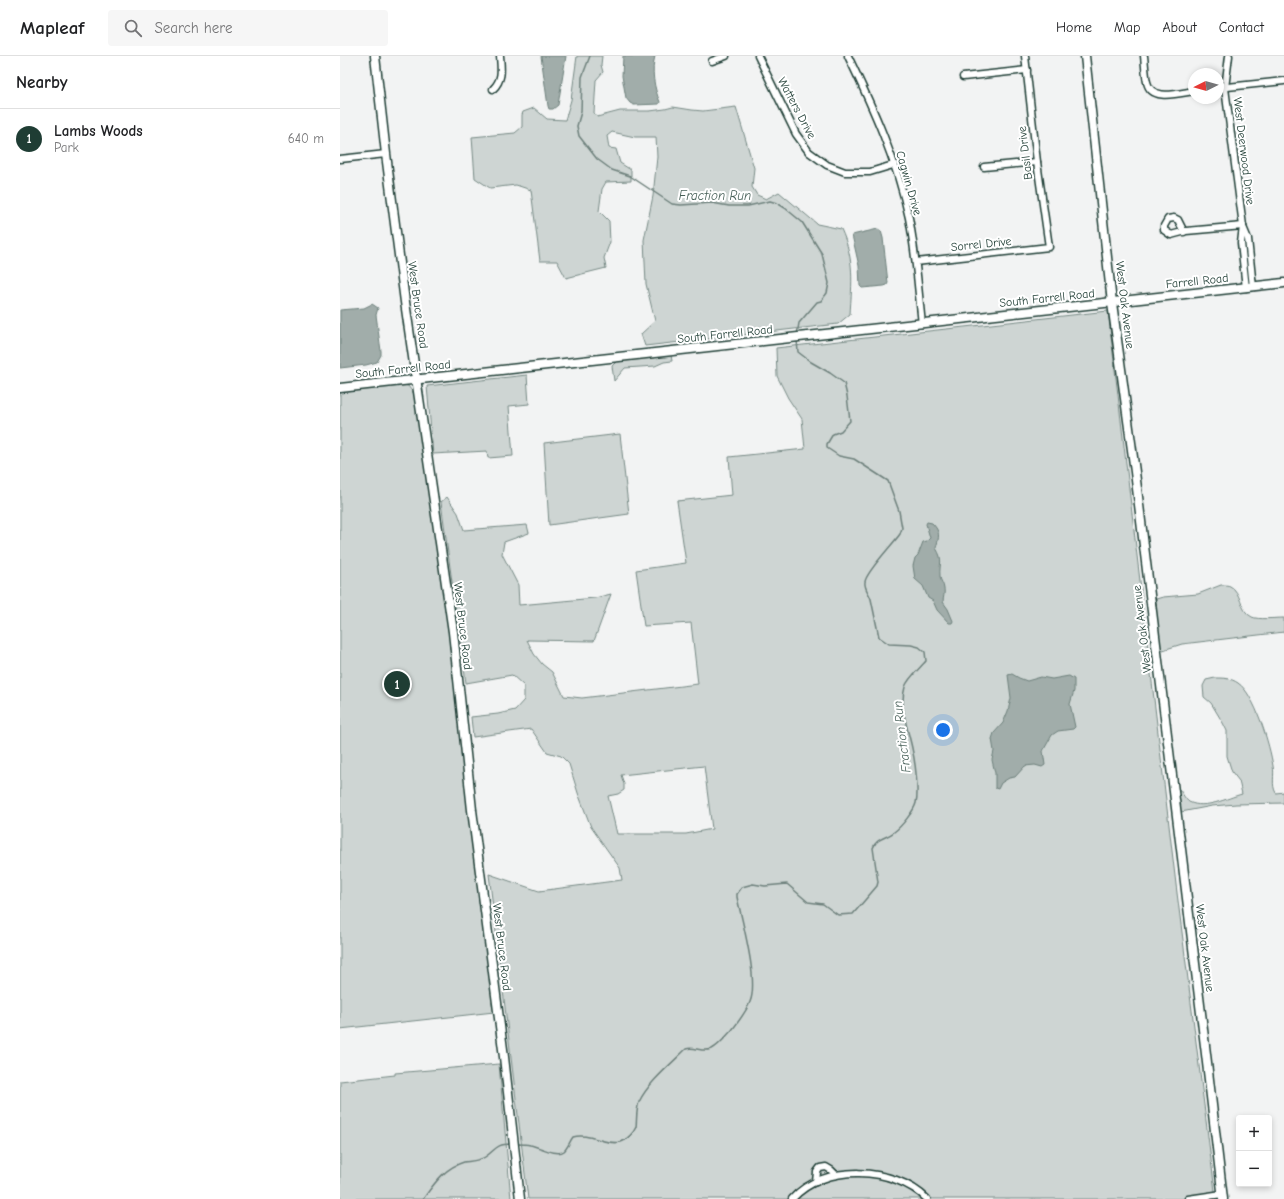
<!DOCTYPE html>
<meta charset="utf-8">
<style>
body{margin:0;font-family:"Comic Neue",sans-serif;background:#f6f6f6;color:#202124}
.controls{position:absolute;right:12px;bottom:12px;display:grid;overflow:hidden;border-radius:4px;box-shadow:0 2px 6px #0003}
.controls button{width:36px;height:36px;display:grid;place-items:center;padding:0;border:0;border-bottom:1px solid #e0e0e0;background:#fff;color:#202124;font:20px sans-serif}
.compass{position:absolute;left:848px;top:12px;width:36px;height:36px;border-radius:50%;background:#fff;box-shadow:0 2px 6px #0003;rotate:265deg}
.you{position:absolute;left:603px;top:674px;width:14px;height:14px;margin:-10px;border:3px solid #fff;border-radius:50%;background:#1a73e8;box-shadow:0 0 0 6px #1a73e833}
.badge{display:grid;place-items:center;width:26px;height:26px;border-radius:50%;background:#1f3d34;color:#fff;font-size:13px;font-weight:700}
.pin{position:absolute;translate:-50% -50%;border:2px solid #fff;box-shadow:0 1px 4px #0006}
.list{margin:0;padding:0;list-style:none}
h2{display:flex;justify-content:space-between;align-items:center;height:52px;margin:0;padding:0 16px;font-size:17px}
h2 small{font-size:13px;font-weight:400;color:#757577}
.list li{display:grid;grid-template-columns:26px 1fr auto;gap:12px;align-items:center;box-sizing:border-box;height:60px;padding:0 16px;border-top:1px solid #e0e0e0}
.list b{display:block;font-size:15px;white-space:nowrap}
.list p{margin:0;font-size:13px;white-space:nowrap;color:#757577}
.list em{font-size:13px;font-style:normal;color:#757577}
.icon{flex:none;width:22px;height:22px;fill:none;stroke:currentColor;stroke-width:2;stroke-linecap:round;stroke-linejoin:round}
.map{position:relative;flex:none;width:944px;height:1143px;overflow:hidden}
header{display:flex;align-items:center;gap:24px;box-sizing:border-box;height:56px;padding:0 20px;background:#fff;border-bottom:1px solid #e0e0e0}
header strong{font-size:19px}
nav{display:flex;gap:22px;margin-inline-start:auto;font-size:14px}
.search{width:280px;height:36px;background:#f6f6f6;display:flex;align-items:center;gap:10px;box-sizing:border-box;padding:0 14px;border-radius:4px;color:#757577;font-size:15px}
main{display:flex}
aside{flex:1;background:#fff}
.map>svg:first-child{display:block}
</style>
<header>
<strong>Mapleaf</strong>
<div class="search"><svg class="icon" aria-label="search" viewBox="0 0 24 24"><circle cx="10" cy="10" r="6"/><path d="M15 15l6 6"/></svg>Search here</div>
<nav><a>Home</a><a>Map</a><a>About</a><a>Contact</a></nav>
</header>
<main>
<aside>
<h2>Nearby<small></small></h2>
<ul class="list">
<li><span class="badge">1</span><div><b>Lambs Woods</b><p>Park</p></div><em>640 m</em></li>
</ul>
</aside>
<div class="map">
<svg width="944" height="1143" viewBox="0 0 944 1143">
<rect width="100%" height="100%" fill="#f2f3f3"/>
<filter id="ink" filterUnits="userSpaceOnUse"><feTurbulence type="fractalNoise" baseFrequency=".025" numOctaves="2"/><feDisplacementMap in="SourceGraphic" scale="8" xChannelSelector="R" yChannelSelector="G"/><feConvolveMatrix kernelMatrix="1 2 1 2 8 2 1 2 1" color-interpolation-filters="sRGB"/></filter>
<g filter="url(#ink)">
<g fill="#ced5d3" stroke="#768984" fill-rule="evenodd">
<path d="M237,0H262L261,9L263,16L256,24L254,57L257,61L280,55H310L325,53L333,51L352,54L363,55L396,51L414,112L412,131L417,139L426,143L439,136L477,168L501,173C515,204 512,226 510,258L498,268L305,290L301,278L315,265L306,228L304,184L313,140L317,101L316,81H295L272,76L267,80L269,92L276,93L280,107L291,114V125L266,126L262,133L259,155L269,165L270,186L264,202L266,212L226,222L217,205H200L191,134L176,129L150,132L135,122L132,81L175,77L182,71V59L183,56L194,52L207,63L225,64L231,44Z"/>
<path d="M768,255L837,837L876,1143H188L149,818L199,835L282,824L280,812L251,771L238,737L229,708L221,700L207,696L191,673L133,681L131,661L158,658L175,654L184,644V630L172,619L126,627L101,446L107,441L118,457L124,474L187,469L189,477L164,486L162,498L178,529L179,549L255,542L271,538L254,585L187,584L194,598L202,608L212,616L224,640L242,642L358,628L351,567L304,570L296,514L346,507L337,445L392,439L389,401L465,393L462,363L448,342L437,320L436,292ZM364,710L372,773L346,778H277L268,740L278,738L284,734V728L281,719Z"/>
<path d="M331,299L332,305L324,306L315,310L285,312L274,325L272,310L277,305Z"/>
<path d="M187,319L189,348L169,350L173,400L148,402L147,395L93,398L87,330Z"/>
<path d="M63,329L68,330L75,339L104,536L132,788L154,956L0,973V336Z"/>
<path d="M280,378L289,458L209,469L204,387Z"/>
<path d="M881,529C884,529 888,529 890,530C902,536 899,555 912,561C918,564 936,562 944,562V576L842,588L823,594L818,590L816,543L823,541L858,538Z"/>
<path d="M875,622C883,622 891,622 898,627C915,638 930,690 933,710C935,719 931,729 936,737L944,736V747L896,748L872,750L841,756L838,738L840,734C842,737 846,744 849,746C865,754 887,742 902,738L899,725L892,716L887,700V675L883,667L871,647L864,641L863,630L866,624Z"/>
<path d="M159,1008L171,1143H0V1025L55,1019V1017Z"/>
</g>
<g fill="#a1adaa" stroke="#6d807b">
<path d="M201,0H226L218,49L213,53H209L208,50Z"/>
<path d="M283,0H315C311,15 314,32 320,46L319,48L294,49L290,47L286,42L282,20Z"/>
<path d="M538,173L541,175L543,182L548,227L547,229L544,230L522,232L520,230L519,210L512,179Z"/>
<path d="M32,248L38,252L36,259L41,295V299L37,306L26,309L0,312V254L24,252Z"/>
<path d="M587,466L592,467C601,476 599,481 596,492C604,505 599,507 600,520C600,525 604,528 604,533C605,537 603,542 603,546L608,553L613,565L612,567H609L597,554L593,545L588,542L583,530L575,523L573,510L575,502L578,499L583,486L587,485L590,482L586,468Z"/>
<path d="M672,618L679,622L687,625L701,621L712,623L729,620L734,623V635L730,648L735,671L733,673L718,675L712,679L703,695L705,709L702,711L695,709L685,710L675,721L669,722L661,727L658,733L655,732V717L652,704L654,695L652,683L654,677L663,667L668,655L671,642L668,619Z"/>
</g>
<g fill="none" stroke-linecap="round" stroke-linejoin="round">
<g stroke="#6d807b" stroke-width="1.5">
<path d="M250,0L242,21L241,56L237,70L239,80L257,103L272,114L290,120L332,148L341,149L372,147L389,150H408L430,145L437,147L445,152L462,166L482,198L489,227L487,237L481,245L477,246L459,267L457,279"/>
<path d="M177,1088C181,1088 186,1088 190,1089C198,1090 217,1101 224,1095C228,1091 230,1085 233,1081C249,1076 265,1090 281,1086C287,1084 294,1076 296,1071C297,1062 296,1055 299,1046C308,1027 331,1008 346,993C355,990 362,997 372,993C380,989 386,980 392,974C399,965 406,956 410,946C419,925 402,865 397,841V838L402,831L413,828L425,830L447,828L468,846L483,848L498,859L513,858L537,830L538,826L533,792C536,782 547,782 554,776C561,771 574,755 576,747C579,734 575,705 572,692C568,673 559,651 565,631C568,622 580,612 586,605L585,596L579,591L571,589L549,588L539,581L531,543C529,537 524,532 525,526C525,517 554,487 560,478L562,472L559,455L548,425L514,403L499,400L487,392V388L493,378L501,375L510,365L507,340L504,327L490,317L471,306L458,296L457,284"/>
<path d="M83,1143C94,1128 104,1112 124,1106C130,1105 139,1105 145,1101C156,1094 155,1088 171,1088"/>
</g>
<defs>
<g id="street">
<path d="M418,0L456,78L469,96L487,109L505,116H530L553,109"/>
<path d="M508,0C533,52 557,105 569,162C576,197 578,233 582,268"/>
<path d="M804,0C805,8 805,17 807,26C811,46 839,37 854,35"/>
<path d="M889,0L885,32L903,170L901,187L906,232"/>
<path d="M372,5L386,0"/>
<path d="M623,21L687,14"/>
<path d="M878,32L944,25"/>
<path d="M153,33C163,23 161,13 160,0"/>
<path d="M0,103L46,98"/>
<path d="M644,111L697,106"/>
<path d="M903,171L908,183L913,231"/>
<path d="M844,176L838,164L834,162L828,163L824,170V174L831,179L846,175L903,170"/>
<path d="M576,206L709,191L697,106L685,0"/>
<path d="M476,1126L477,1116L480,1112L486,1111L491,1114L496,1119"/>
<path d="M452,1143C484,1107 554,1110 587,1143"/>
<path d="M848,1143L882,1138"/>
</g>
<g id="secondary">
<path d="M35,0L46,98L65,246L113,576L132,754L164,1001L180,1143"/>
<path d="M745,0L772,247L795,416L866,998L883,1143"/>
<path d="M0,332L944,227"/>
</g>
</defs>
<use href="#street" stroke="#1f3d34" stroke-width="9"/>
<use href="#secondary" stroke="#1f3d34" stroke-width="11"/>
<use href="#street" stroke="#fff" stroke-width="6"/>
<use href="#secondary" stroke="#fff" stroke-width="8"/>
</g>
</g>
<g text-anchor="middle" stroke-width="4" stroke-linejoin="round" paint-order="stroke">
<g font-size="12" fill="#1f3d34" stroke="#fff">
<text transform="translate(457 52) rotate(62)" y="4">Watters Drive</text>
<text transform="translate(904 95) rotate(83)" y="4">West Deerwood Drive</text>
<text transform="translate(685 97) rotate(-97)" y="4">Basil Drive</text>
<text transform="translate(569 127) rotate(74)" y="4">Cagwin Drive</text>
<text transform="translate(641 188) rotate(-6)" y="4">Sorrel Drive</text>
<text transform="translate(857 225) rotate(-6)" y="4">Farrell Road</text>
<text transform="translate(707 242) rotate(-6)" y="4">South Farrell Road</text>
<text transform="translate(78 249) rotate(82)" y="4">West Bruce Road</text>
<text transform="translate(785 249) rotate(83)" y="4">West Oak Avenue</text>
<text transform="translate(385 278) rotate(-6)" y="4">South Farrell Road</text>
<text transform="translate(63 313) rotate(-6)" y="4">South Farrell Road</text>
<text transform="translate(123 570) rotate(83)" y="4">West Bruce Road</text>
<text transform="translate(802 573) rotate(-97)" y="4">West Oak Avenue</text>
<text transform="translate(162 891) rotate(83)" y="4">West Bruce Road</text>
<text transform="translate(865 892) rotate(83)" y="4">West Oak Avenue</text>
</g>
<g font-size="13" font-style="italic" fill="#465f57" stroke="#fff">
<text x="375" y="144">Fraction Run</text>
<text transform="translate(561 681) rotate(-97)" y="5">Fraction Run</text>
</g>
</g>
</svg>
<div class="controls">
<button>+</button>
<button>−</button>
</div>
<svg class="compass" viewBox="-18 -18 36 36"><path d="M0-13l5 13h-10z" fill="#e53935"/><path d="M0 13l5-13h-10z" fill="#757577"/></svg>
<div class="you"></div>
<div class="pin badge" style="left:57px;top:628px">1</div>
</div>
</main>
